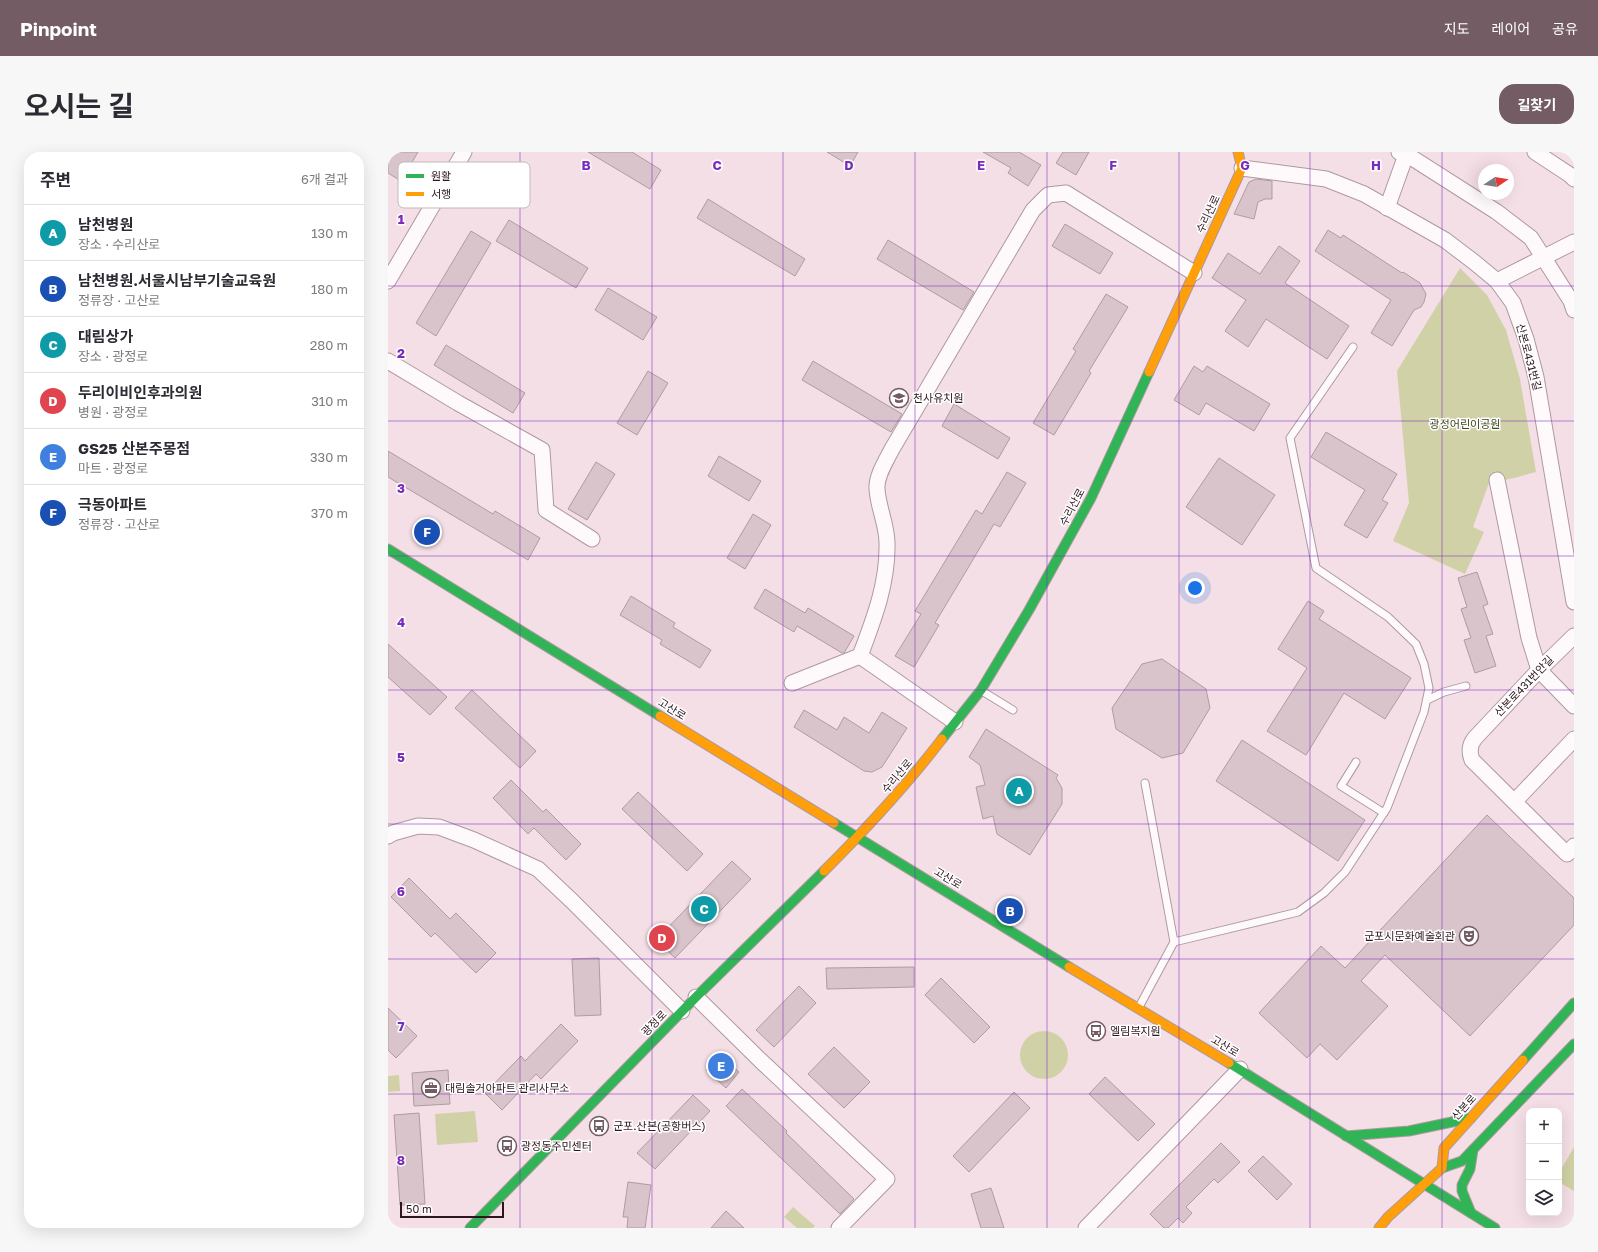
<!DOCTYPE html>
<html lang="ko">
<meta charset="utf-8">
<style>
body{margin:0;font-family:"Golos Text","Noto Sans KR",sans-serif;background:#f7f7f7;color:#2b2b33}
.controls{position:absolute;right:12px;bottom:12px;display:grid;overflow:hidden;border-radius:8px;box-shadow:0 4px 16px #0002}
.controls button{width:36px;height:36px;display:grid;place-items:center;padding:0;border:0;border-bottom:1px solid #e1e1e2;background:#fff;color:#2b2b33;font:20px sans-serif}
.compass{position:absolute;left:1090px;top:12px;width:36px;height:36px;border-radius:50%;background:#fff;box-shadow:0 4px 16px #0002;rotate:78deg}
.scale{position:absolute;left:12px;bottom:10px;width:104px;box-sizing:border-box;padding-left:4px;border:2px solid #2d161d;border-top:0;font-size:11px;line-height:14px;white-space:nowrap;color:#2d161d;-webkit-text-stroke:3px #fff;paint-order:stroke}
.you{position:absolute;left:807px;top:436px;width:14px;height:14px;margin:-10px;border:3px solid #fff;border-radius:50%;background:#1a73e8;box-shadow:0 0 0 6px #1a73e833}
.badge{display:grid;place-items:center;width:26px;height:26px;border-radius:50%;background:#735c63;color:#fff;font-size:13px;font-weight:700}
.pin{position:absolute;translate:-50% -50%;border:2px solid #fff;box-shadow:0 1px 4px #0006}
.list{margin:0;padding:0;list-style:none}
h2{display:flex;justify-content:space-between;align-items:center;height:52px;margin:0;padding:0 16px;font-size:17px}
h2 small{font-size:13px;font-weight:400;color:#7c7c81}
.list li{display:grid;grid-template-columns:26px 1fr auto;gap:12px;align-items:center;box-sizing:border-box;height:56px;padding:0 16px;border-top:1px solid #e1e1e2}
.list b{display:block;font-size:15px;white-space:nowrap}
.list p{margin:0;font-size:13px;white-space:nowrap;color:#7c7c81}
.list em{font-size:13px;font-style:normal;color:#7c7c81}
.icon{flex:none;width:22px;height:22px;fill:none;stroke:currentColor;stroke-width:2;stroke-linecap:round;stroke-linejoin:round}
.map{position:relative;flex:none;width:1186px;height:1076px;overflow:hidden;border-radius:16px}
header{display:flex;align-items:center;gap:24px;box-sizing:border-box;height:56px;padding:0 20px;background:#735c63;color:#fff}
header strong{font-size:19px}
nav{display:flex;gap:22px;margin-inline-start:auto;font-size:14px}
.intro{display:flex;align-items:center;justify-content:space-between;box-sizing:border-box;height:96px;padding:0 24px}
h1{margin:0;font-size:28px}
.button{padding:10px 18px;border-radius:16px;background:#735c63;color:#fff;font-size:14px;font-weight:700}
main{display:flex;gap:24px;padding:0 24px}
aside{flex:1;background:#fff;border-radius:16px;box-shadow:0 4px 16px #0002}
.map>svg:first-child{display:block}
</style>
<header>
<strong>Pinpoint</strong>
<nav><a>지도</a><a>레이어</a><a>공유</a></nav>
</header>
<div class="intro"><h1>오시는 길</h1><a class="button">길찾기</a></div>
<main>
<aside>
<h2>주변<small>6개 결과</small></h2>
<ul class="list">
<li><span class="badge" style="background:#0f9aa8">A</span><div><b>남천병원</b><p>장소 · 수리산로</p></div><em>130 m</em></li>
<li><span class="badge" style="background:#1a4fb4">B</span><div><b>남천병원.서울시남부기술교육원</b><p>정류장 · 고산로</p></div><em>180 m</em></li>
<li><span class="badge" style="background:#0f9aa8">C</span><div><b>대림상가</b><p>장소 · 광정로</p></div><em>280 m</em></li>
<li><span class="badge" style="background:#e0444e">D</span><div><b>두리이비인후과의원</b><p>병원 · 광정로</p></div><em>310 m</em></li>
<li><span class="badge" style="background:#3f7fe0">E</span><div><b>GS25 산본주몽점</b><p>마트 · 광정로</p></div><em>330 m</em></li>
<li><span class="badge" style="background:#1a4fb4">F</span><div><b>극동아파트</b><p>정류장 · 고산로</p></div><em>370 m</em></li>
</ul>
</aside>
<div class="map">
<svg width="1186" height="1076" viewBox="0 0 1186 1076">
<rect width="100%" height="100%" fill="#f5dfe6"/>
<g fill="#d1d1a7">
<path d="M1072,116L1099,143L1118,178L1132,227L1148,320L1126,326L1101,331L1085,375L1096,380L1077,422L1005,389L1021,351L1009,219Z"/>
<circle cx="656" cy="903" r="24"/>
<path d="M11,923L12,939L0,940V924Z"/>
<path d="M87,959L90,990L49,993L47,962Z"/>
<path d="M1186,995V1039L1171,1030V1021Z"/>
<path d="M405,1055L427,1074L425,1076H409L396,1065Z"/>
</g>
<g fill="#dac4cb" stroke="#b09ba2">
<path d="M0,0H30L13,29L0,21Z"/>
<path d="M200,0H244L273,18L262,37Z"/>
<path d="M439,0H470L462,14Z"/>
<path d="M595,0H631L653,13L640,34L620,21L623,16Z"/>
<path d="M675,0H701L688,23L668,11Z"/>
<path d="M868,27L884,29V47H877L870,50L866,67L846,62L861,30Z"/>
<path d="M320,47L417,107L407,124L309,66Z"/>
<path d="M121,68L200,116L188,136L108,89Z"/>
<path d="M677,72L725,101L712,122L664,94Z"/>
<path d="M940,78L953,86L955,83L1014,121L1015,120L1032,131L1038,142L1036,150L1033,155L1026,158L1004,194L983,181L1003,148L927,99Z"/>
<path d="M83,79L103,91L48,184L28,171Z"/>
<path d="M500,88L586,140L575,158L489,107Z"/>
<path d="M891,94L912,109L897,131L961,174L939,207L878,167L860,195L837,179L858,148L824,126L840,101L872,122Z"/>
<path d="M220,136L269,165L255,188L207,158Z"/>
<path d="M718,142L740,155L701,219L703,221L666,283L645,271L688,199L685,197Z"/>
<path d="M58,193L137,241L125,261L46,213Z"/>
<path d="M425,209L514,262L503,280L414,228Z"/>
<path d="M806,214L815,220L819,214L882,252L866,279L818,251L811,263L786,248Z"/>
<path d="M260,219L280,231L249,283L229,271Z"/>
<path d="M566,252L622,286L610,307L554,274Z"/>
<path d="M938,280L1009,322L994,348L1000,351L979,386L956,373L977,338L923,305Z"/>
<path d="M0,299L105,362L107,359L152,386L140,408L0,325Z"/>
<path d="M331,304L373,329L361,349L320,324Z"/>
<path d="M831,306L887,343L854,393L798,355Z"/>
<path d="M208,310L227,322L199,368L180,357Z"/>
<path d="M619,320L638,331L612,375L606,372L580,416L547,471L551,473L526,515L507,504L533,462L527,459L588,358L594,362Z"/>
<path d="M365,362L383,373L357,417L339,406Z"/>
<path d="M1089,420L1100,452L1095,454L1105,482L1098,484L1108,514L1087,521L1076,488L1083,486L1073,457L1079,455L1070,426Z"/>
<path d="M377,437L417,461L420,456L466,484L456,501H454L409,474L406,480L366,456Z"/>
<path d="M243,444L287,471L285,475L323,498L312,516L272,492L274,488L232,463Z"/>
<path d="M920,449L936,459L931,467L1023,526L997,567L956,541L918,603L879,579L919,516L890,497Z"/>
<path d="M0,492L59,545L42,563L0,525Z"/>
<path d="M774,507L818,537L822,556L795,601L774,606L728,577L724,556L754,512Z"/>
<path d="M84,538L148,599L132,616L67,556Z"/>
<path d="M416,558L449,578L456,565L481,581L494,560L519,576L494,615L484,620L476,619L406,575Z"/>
<path d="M598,577L670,623L668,626L674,636V652L642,703L609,682L605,664L595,667L588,635L597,633L592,613L581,605Z"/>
<path d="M854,588L977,668L950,709L828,629Z"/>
<path d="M123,628L155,660L158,657L193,692L178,708L146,676L140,682L105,646Z"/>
<path d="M250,640L315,702L299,719L234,657Z"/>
<path d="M1099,663L1186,746V773L1082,884L997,803L973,829L1000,854L949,908L932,892L919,906L871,861L933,794L957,816Z"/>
<path d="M344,709L363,727L287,806L268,788Z"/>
<path d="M21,726L62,767L68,761L108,801L88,821L47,781L43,785L3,745Z"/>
<path d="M211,806L213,863L187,864L184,807Z"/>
<path d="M526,815V835L439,837L438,816Z"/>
<path d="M553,826L602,875L586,891L537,843Z"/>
<path d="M411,834L428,851L386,895L368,878Z"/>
<path d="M0,856L29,884L8,906L0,898Z"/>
<path d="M173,872L190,889L153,927L148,922L114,958L97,941L133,904L137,909Z"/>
<path d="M446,895L482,930L456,956L420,922Z"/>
<path d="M332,903L351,920L338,936L318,918Z"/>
<path d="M60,918L62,952L26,954L24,921Z"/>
<path d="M717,925L767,972L750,989L701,942Z"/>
<path d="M354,937L399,979L398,981L466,1047L452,1062L338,954Z"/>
<path d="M626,940L642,956L581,1020L565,1004Z"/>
<path d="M305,943L322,959L267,1017L249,1001Z"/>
<path d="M31,961L37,1052L12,1053L6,963Z"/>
<path d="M833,991L852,1010L830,1031L826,1027L798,1055L804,1061L795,1071L790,1066L780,1076H776L762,1062Z"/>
<path d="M875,1004L904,1032L889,1048L860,1019Z"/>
<path d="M240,1030L263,1033L257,1076H239L240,1065H235Z"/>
<path d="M603,1036L616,1076H593L583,1042Z"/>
<path d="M338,1059L356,1076H323Z"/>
</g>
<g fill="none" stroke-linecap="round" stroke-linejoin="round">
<defs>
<g id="lane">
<path d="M594,539L625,558"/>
<path d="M1039,548L1056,540L1078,534"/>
<path d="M968,610L953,634L996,661"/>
<path d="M757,631L786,790"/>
<path d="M751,855L786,790L910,760L936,741L957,720L999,656L1036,560L1041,536L1036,512L1028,492L1000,465L928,416L902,286L965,195"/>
</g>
<g id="street">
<path d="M1011,0L1018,2L1109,60L1143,86L1183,149L1186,158"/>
<path d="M1147,0L1182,23L1186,27"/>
<path d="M854,16L938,27L976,42L1057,88L1086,110L1109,129L1125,151L1138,187L1148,225L1186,450"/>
<path d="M999,56L1019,0"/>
<path d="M0,129L76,0"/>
<path d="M1109,129L1186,90"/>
<path d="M0,209L70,251L154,298L158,358L204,387"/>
<path d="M1109,328L1141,486L1151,518L1186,554"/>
<path d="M1186,484L1151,518L1087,586C1081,593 1081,600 1084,608L1179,702L1186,694"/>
<path d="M404,531L472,504"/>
<path d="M567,570L472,504C486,467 500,431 499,391C499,373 490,355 489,337C488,324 498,309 504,297L645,58L660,43L678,41L806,121"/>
<path d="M1127,649L1186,587"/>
<path d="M0,684L5,681L30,674L51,675L86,688L150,717L184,749L294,859"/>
<path d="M308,845L372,908L499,1027L451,1076"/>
<path d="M698,1076L852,917"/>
</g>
<g id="fast">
<path d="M0,397L272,564"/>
<path d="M554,587L593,538L641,458L703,346L761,220"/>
<path d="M446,671L681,815"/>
<path d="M1135,908L1186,851"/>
<path d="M841,911L1107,1076"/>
<path d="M958,984L1021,979L1083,966"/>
<path d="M1054,1016L1074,1009L1186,892"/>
<path d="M1083,1061L1074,1039V1033L1082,1017L1085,998"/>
<path d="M82,1076L308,845L436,719"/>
</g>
<g id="slow">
<path d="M761,220L854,16L850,0"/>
<path d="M272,564L446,671"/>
<path d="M436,719C478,677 518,634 554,587"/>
<path d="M681,815L841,911"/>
<path d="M991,1076L1000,1065L1054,1016L1056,996L1135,908"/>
</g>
</defs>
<use href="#lane" stroke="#ae99a0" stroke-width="9"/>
<use href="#street" stroke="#ae99a0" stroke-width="17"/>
<use href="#fast" stroke="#ae99a0" stroke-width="11"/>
<use href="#slow" stroke="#ae99a0" stroke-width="11"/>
<use href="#lane" stroke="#fefafb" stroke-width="7"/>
<use href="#street" stroke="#fefafb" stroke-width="15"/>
<use href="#fast" stroke="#30b455" stroke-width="9"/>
<use href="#slow" stroke="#ff9f0a" stroke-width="9"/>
</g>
<path fill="none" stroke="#7b2cbf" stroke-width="1" stroke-opacity="0.55" d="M132,0V1076M264,0V1076M395,0V1076M527,0V1076M659,0V1076M791,0V1076M922,0V1076M1054,0V1076M0,134H1186M0,269H1186M0,404H1186M0,538H1186M0,672H1186M0,807H1186M0,942H1186"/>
<defs>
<symbol id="school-ring" viewBox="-11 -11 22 22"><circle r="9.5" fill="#fff" stroke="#735c63" stroke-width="1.5"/><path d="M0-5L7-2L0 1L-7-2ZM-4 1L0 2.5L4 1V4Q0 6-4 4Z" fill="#735c63"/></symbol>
<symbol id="theatre-ring" viewBox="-11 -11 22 22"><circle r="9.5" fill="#fff" stroke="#735c63" stroke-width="1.5"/><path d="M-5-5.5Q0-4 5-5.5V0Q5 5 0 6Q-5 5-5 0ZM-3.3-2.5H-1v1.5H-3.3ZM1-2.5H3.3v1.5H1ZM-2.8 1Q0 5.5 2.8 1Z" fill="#735c63"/></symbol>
<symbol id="bus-ring" viewBox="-11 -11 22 22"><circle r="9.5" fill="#fff" stroke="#735c63" stroke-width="1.5"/><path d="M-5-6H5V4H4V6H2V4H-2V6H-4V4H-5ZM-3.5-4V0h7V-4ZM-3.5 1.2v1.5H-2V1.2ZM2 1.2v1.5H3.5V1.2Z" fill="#735c63"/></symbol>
<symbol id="office-ring" viewBox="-11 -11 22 22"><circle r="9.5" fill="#fff" stroke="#735c63" stroke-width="1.5"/><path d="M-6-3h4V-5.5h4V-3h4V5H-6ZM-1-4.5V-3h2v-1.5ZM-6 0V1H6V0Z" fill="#735c63"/></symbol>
</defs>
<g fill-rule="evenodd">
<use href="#school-ring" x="500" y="235" width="22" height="22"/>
<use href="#theatre-ring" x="1070" y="773" width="22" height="22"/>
<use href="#bus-ring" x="697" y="868" width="22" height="22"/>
<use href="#office-ring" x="32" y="925" width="22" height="22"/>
<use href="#bus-ring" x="200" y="963" width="22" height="22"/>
<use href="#bus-ring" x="108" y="983" width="22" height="22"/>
</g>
<g text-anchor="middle" stroke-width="3" stroke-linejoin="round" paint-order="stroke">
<g font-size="11" fill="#2d161d" stroke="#fff">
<text transform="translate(820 62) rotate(-65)" y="4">수리산로</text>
<text transform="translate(1141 205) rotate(75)" y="4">산본로431번길</text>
<text transform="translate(684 355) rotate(-62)" y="4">수리산로</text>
<text transform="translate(1136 534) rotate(-46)" y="4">산본로431번안길</text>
<text transform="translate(284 557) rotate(32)" y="4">고산로</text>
<text transform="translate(509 624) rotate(-50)" y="4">수리산로</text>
<text transform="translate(560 726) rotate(31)" y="4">고산로</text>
<text transform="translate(266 871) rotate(-46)" y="4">광정로</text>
<text transform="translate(837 894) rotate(31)" y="4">고산로</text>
<text transform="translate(1076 955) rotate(-48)" y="4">산본로</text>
</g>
<g font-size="11" fill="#2d161d" stroke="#fff" text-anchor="start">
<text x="525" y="250">천사유치원</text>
<text x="1067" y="788" text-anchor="end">군포시문화예술회관</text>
<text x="722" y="883">엘림복지원</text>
<text x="57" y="940">대림솔거아파트 관리사무소</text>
<text x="225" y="978">군포.산본(공항버스)</text>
<text x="133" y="998">광정동주민센터</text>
</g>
<g font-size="11" fill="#3e461c" stroke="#fff">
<text x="1077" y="276">광정어린이공원</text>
</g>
</g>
<rect x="10" y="10" width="132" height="46" rx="6" fill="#fff" stroke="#c0b9bb" stroke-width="1"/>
<rect x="18" y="22" width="18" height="4" fill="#30b455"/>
<rect x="18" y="40" width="18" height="4" fill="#ff9f0a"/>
<g font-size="11" fill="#2d161d">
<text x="43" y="28">원활</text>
<text x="43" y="46">서행</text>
</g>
<g font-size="13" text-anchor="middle" font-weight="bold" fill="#7b2cbf" stroke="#fff" stroke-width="3" stroke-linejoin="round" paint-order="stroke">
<text x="198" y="18">B</text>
<text x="329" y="18">C</text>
<text x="461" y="18">D</text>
<text x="593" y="18">E</text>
<text x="725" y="18">F</text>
<text x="857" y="18">G</text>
<text x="988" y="18">H</text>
<text x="13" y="72">1</text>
<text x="13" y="206">2</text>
<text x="13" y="341">3</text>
<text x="13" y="475">4</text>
<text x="13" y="610">5</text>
<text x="13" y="744">6</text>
<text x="13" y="879">7</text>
<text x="13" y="1013">8</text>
</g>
</svg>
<div class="controls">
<button>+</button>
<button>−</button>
<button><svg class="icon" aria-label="layers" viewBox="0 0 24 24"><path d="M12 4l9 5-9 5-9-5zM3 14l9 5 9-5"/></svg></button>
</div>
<svg class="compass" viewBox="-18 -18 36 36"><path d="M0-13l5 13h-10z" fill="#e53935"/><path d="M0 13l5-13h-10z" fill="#7c7c81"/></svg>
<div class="scale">50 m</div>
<div class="you"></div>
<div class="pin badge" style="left:631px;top:639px;background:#0f9aa8">A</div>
<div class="pin badge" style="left:622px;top:759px;background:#1a4fb4">B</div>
<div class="pin badge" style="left:316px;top:757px;background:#0f9aa8">C</div>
<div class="pin badge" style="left:274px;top:786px;background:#e0444e">D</div>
<div class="pin badge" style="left:333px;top:914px;background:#3f7fe0">E</div>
<div class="pin badge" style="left:39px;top:380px;background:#1a4fb4">F</div>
</div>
</main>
